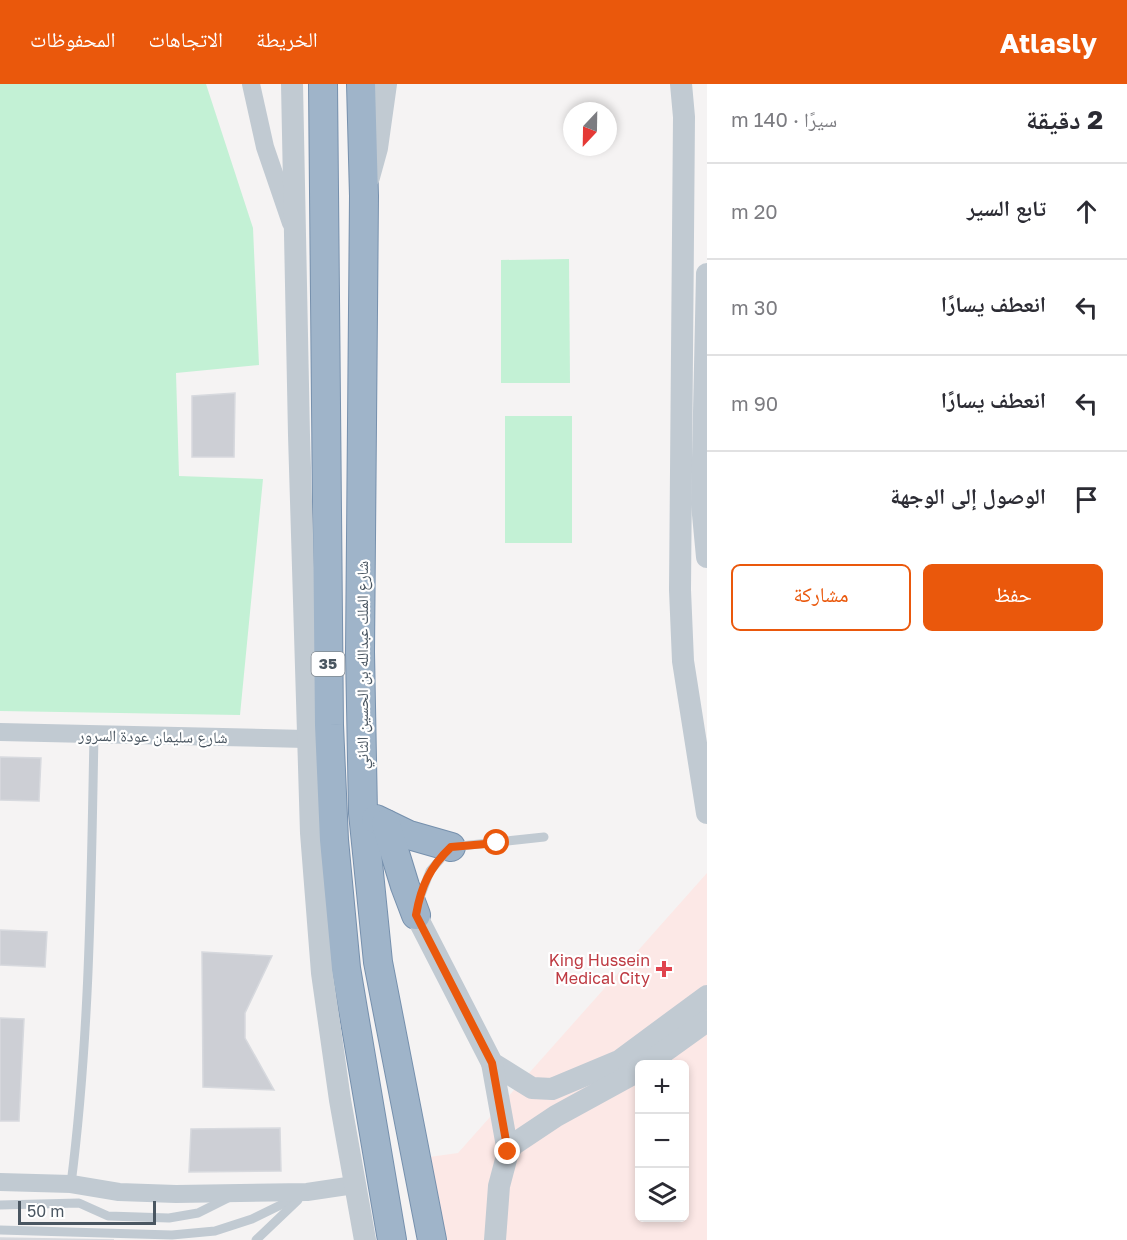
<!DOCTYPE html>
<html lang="ar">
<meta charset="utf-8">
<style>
body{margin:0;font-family:"Golos Text","Noto Naskh Arabic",sans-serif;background:#f2f2f3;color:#2b2b33;direction:rtl}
.controls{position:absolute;right:18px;bottom:18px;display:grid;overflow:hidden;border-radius:9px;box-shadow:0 3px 9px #0003}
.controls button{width:54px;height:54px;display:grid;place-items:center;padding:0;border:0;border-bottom:2px solid #e1e1e2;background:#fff;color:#2b2b33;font:30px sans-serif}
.compass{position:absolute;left:563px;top:18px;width:54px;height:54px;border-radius:50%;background:#fff;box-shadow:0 3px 9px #0003;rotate:202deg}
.scale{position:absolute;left:18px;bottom:15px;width:138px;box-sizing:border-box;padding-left:6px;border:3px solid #4a5661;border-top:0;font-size:16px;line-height:21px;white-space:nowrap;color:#4a5661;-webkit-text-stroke:4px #fff;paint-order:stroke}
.stop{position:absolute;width:18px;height:18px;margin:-14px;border:4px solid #ea580c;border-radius:50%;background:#fff}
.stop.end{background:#ea580c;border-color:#fff;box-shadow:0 2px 6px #0008}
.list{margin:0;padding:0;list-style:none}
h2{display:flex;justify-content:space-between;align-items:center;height:78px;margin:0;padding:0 24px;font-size:26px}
h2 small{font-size:20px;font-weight:400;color:#7c7c81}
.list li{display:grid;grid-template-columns:39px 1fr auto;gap:18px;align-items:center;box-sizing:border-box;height:96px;padding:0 24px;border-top:2px solid #e1e1e2}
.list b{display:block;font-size:22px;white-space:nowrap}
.list em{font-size:20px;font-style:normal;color:#7c7c81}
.actions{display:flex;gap:12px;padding:18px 24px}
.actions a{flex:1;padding:14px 0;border:2px solid #ea580c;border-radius:9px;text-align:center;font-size:21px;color:#ea580c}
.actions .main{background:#ea580c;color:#fff}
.icon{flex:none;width:33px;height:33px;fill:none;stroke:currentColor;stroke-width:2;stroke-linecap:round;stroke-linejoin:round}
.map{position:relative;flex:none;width:707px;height:1156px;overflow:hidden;direction:ltr}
header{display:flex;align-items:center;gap:36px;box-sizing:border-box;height:84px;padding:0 30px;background:#ea580c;color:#fff}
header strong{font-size:28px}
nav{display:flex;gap:33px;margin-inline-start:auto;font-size:21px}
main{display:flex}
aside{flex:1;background:#fff}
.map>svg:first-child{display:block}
</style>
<header>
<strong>Atlasly</strong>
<nav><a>الخريطة</a><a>الاتجاهات</a><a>المحفوظات</a></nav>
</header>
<main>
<aside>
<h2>2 دقيقة<small>سيرًا · 140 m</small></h2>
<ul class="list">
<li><svg class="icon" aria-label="ahead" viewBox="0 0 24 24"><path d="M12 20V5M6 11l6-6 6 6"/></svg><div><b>تابع السير</b></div><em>20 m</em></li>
<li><svg class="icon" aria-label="left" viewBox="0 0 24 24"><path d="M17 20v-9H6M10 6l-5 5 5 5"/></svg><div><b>انعطف يسارًا</b></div><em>30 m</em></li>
<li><svg class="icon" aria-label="left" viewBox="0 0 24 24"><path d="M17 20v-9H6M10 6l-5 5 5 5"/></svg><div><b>انعطف يسارًا</b></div><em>90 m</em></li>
<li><svg class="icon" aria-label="arrive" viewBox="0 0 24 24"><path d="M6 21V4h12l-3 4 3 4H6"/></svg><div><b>الوصول إلى الوجهة</b></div></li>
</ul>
<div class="actions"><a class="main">حفظ</a><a>مشاركة</a></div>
</aside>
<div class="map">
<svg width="707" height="1156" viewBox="0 0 707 1156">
<rect width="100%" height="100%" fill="#f5f3f3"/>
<path fill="#fce8e6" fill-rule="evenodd" d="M707,789V1156H437L415,1075L458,1069ZM640,980H684V1134H640Z"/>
<g fill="#c3f1d5">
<path d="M0,0H206L253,144L259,281L176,289L179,392L263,395L240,631L0,627Z"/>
<path d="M569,175L570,299H501V176Z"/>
<rect x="505" y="332" width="67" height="127"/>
</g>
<g fill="#cdcfd5" stroke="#d7d9de" stroke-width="1.5">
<path d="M235,309L234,373H192V312Z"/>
<path d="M0,673L41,674L39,717L0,716Z"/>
<path d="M0,846L47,848L45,883L0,881Z"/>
<path d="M202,868L272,872L245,929V954L274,1006L203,1003Z"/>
<path d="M0,934L24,935L19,1037H0Z"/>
<path d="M280,1044L281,1087L189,1088L191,1045Z"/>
<path d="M0,1154L114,1156H0Z"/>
</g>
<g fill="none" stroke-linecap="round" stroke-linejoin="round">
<defs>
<g id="trunk">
<path d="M323,0L329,641L334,756L346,884L392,1156"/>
<path d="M361,0L364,112L360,568L363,729L378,878L432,1156"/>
<path d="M376,735L409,751L451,763"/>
<path d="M386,740L405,802L416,831"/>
</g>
</defs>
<use href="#trunk" stroke="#7690ad" stroke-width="30"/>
<g stroke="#c1cad2" stroke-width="9">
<path d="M419,816L430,787L451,763L544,753"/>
<path d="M71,1100C90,951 91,801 94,651"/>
<path d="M0,1121L79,1119L108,1132L169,1134L198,1129L230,1113"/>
<path d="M0,1146L172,1151L215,1147L252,1135L299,1112"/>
<path d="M256,1156L298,1116"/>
</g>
<g stroke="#c1cad2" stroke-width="18">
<path d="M251,0L265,63L291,139"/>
<path d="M0,648L306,655"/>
<path d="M0,1098L71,1100L119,1108L176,1110L307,1108L354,1101"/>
</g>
<g stroke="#c1cad2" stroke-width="22">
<path d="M292,0L299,351L311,749L322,889L340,1016L365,1156"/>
<path d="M681,0L684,33L680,506L683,577L707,729"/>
<path d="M369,93L377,64L386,0"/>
<path d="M707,190L702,420L707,473"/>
<path d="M416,831L492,979L532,1004L552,1005L619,977L707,912"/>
<path d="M492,979L508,1068"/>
<path d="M647,980L707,937"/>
<path d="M495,1156L499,1102L508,1068L514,1060L556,1032L640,986"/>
</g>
<use href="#trunk" stroke="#9fb4c9" stroke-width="28"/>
</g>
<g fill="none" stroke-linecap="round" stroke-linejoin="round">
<path stroke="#ea580c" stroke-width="8" d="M497,759L451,763C430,783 421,802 416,831L492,979L508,1068"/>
</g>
<path fill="#e0444e" stroke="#fff" stroke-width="2" d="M661 876h6v6h6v6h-6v6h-6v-6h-6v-6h6z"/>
<g text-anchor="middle" stroke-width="4.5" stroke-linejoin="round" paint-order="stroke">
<rect fill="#fff" stroke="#808990" stroke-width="1.5" x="311.5" y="568" width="33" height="24" rx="4.5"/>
<g font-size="15" font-weight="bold" fill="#4a5661">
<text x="328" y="585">35</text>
</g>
<g font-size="16" fill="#4a5661" stroke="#fff">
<text transform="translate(362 581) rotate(-90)" y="6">شارع الملك عبدالله بن الحسين الثاني</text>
<text transform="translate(153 652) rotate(1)" y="6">شارع سليمان عودة السرور</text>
</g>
<g font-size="16" fill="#be3a42" stroke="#fff" text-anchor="end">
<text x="650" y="882">King Hussein<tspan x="650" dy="18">Medical City</tspan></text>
</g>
</g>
</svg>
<div class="controls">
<button>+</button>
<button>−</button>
<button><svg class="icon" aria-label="layers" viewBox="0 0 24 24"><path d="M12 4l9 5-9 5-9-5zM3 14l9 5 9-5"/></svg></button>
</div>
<svg class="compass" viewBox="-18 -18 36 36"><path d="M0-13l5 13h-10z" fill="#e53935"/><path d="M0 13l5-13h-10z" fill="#7c7c81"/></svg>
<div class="scale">50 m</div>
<div class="stop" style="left:497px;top:759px"></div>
<div class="stop end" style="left:508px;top:1068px"></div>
</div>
</main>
